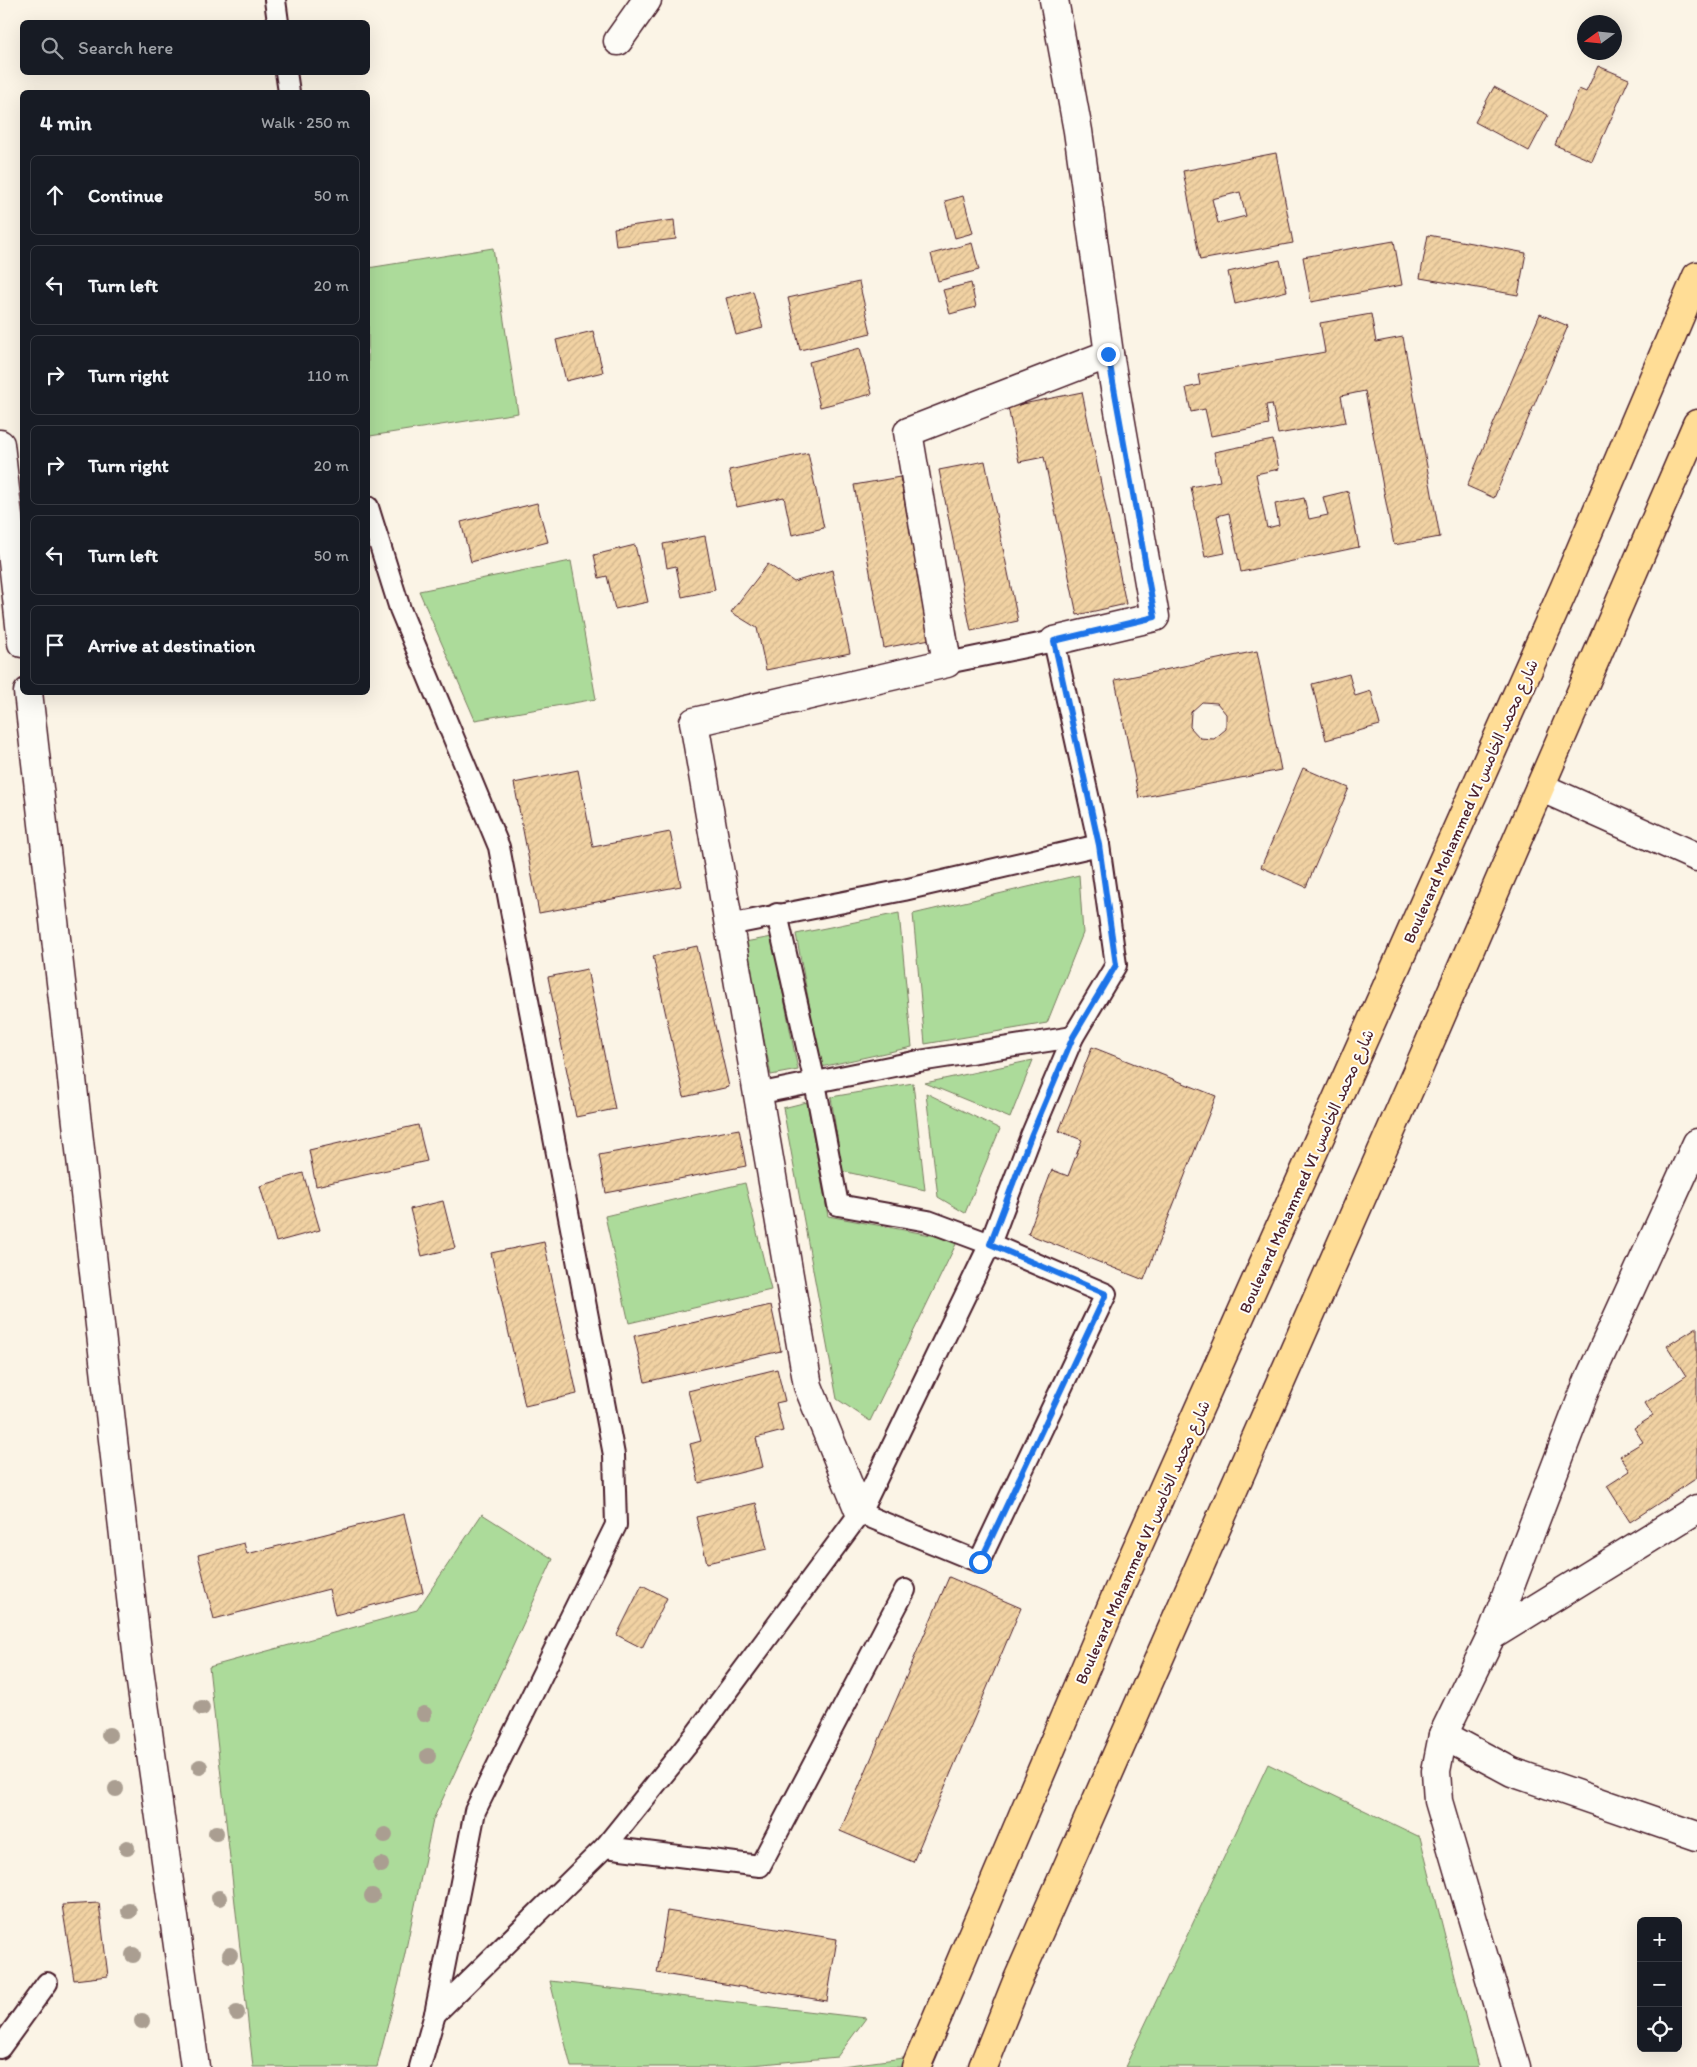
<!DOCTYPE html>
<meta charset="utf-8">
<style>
body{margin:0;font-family:Itim,"Playpen Sans Arabic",sans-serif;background:#20242c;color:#f1f3f6}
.controls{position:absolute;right:15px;bottom:15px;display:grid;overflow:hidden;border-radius:8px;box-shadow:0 5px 20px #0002}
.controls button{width:45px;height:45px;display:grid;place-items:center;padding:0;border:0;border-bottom:1px solid #363941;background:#171b24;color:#f1f3f6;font:25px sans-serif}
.compass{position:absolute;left:1577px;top:15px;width:45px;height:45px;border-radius:50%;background:#171b24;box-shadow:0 5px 20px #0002;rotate:255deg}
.stop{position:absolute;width:15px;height:15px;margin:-11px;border:4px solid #1a73e8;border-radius:50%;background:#fff}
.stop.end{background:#1a73e8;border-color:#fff;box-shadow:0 1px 5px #0008}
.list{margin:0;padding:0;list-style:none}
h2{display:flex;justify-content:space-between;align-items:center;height:65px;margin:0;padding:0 20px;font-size:21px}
h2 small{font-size:16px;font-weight:400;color:#9ea1a6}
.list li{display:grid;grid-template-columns:32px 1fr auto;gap:15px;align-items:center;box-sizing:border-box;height:80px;margin:0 10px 10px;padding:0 10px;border:1px solid #363941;border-radius:8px}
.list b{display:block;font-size:19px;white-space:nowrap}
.list em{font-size:16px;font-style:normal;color:#9ea1a6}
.icon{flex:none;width:28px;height:28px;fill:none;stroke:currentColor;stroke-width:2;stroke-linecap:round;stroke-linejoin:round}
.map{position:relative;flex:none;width:1697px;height:2067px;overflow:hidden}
.search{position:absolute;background:#171b24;box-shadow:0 5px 20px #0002;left:20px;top:20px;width:350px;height:55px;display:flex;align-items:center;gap:12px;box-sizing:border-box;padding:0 18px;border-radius:8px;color:#9ea1a6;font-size:19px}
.panel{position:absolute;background:#171b24;box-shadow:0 5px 20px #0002;left:20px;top:90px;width:350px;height:605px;border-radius:8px}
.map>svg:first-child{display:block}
</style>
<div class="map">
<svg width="1697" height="2067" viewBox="0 0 1697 2067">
<defs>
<pattern id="building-hatch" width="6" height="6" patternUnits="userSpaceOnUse" patternTransform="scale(1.25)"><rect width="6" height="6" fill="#f1d2a3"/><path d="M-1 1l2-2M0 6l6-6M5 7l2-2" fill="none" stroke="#d0b48c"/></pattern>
</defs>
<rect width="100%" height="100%" fill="#fbf4e6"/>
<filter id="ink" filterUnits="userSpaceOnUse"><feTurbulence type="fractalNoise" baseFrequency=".02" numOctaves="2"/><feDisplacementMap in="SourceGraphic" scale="10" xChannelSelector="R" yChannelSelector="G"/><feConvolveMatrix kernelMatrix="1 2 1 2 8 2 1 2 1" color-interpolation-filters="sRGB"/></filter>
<g filter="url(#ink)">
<g fill="#acdb9a" stroke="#7b7d62">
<path d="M493,248L518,413L370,436L368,421V268Z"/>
<path d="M571,561L596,699L475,720L419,591Z"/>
<path d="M1079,875L1083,933L1047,1023L925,1044L913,914Z"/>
<path d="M899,913L912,1047L821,1067L796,934Z"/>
<path d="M772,937L798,1070L771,1075L745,942Z"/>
<path d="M1033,1060L1010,1118L925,1083Z"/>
<path d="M913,1083L925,1190L842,1171L831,1097Z"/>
<path d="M926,1093L1000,1129L965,1213L938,1197Z"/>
<path d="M807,1102L828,1216L958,1240L870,1421L837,1399L783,1108Z"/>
<path d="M745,1183L771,1290L629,1323L605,1216Z"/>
<path d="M482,1514L553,1559L433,1820L399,1982L377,2067H253L209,1667L417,1610Z"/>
<path d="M1268,1764L1420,1837L1478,2067H1125Z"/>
<path d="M550,1981L866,2018L837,2057L731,2067H571Z"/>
<path d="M911,2057L906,2067H834Z"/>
</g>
<g fill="url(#building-hatch)" stroke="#4a1f2b" fill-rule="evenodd">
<path d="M1598,66L1629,79L1592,161L1555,145L1579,89L1586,92Z"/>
<path d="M1494,87L1548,115L1529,151L1475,122Z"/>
<path d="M1276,153L1293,243L1200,260L1183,171ZM1240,192L1246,216L1218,223L1212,199Z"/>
<path d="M963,196L973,233L955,238L945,201Z"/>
<path d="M674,220L676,239L616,246L614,228Z"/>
<path d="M1428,235L1526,253L1518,295L1420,278Z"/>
<path d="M1394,241L1402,285L1311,302L1303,257Z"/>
<path d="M972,243L979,270L938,281L931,254Z"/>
<path d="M1280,260L1287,291L1235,304L1228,272Z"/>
<path d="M859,282L871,333L800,350L788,298Z"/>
<path d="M971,283L976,307L950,314L943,290Z"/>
<path d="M753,291L763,328L736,335L726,298Z"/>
<path d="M1371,314L1376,342L1403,337L1440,537L1394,545L1365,391L1341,396L1346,422L1278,434L1272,404L1266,405L1269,425L1211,436L1205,409L1191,412L1186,388L1200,385L1198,375L1325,352L1320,323Z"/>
<path d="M1540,314L1568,326L1494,498L1467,486Z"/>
<path d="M593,331L603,372L566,381L556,340Z"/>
<path d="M860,348L872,394L820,407L809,362Z"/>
<path d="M1082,392L1126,604L1077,615L1044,457L1019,462L1008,407Z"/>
<path d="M1273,440L1279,469L1256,474L1267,528L1279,525L1275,504L1304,498L1309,519L1328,515L1323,497L1348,491L1359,547L1241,572L1229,513L1217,516L1225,553L1205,557L1191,487L1220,481L1214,452Z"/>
<path d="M808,453L824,528L792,535L784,497L737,507L729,470Z"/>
<path d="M985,461L1018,621L971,631L939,470Z"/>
<path d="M900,477L930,639L884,648L854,485Z"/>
<path d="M537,503L548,542L471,562L461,522Z"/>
<path d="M705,536L715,590L682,597L676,566L667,568L663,544Z"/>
<path d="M635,545L648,602L615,609L607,576L599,578L594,555Z"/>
<path d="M768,564L794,582L832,570L850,653L766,670L757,628L731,612Z"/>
<path d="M1257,651L1281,770L1139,798L1115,680ZM1202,702L1217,703L1226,714V729L1214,739L1200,738L1190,727L1191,712Z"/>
<path d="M1349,674L1355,696L1371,691L1380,725L1326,740L1312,684Z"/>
<path d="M1303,768L1349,788L1306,887L1261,867Z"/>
<path d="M578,770L593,847L670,832L681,886L539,913L514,783Z"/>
<path d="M697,946L729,1087L684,1097L653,956Z"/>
<path d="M587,969L615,1109L576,1117L548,977Z"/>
<path d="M1092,1047L1216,1096L1144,1280L1028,1234L1052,1170L1068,1176L1082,1140L1059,1131Z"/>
<path d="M418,1125L427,1161L316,1186L309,1150Z"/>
<path d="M739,1129L746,1166L606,1193L599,1155Z"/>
<path d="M303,1173L320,1230L276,1242L260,1186Z"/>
<path d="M443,1201L455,1248L422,1256L410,1209Z"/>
<path d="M544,1242L577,1394L525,1406L491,1253Z"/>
<path d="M771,1305L781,1351L645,1382L634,1336Z"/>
<path d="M1697,1327V1478L1630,1522L1607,1486L1630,1471L1620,1456L1643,1442L1634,1428L1653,1416L1645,1403L1686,1376L1667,1346Z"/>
<path d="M777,1369L785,1401L776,1403L783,1431L756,1438L763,1467L699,1483L690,1444L701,1441L688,1391Z"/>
<path d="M756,1503L767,1549L707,1563L696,1517Z"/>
<path d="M404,1514L423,1592L335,1615L329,1589L214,1619L198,1555L244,1543L247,1554Z"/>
<path d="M949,1577L1021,1608L913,1862L840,1831Z"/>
<path d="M642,1585L667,1598L642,1648L617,1635Z"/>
<path d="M99,1903L108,1976L74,1980L62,1905Z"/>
<path d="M667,1911L837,1939L827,2001L657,1973Z"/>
</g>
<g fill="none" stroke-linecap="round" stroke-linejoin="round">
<defs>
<g id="service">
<path d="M275,0L278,22"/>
<path d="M286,72L289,92"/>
<path d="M368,507L400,609L499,847L614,1455L616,1525L475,1811L435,2014L420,2067"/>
<path d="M777,914L815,1083L838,1205L928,1221L990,1244L1106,1294L979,1562L860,1513"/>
<path d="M729,925L904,890L1099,845"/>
<path d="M757,1094L919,1061L1073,1037"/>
<path d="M605,1847L760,1866L905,1590"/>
<path d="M435,2014L605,1847L696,1734L860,1513L990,1244L1031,1136L1073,1037L1116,965L1099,845L1054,641L947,663"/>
<path d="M0,2048L47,1983"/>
</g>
<g id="minor">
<path d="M618,41L647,0"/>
<path d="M0,444L22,643"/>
<path d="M1054,641L1155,617L1109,354"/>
<path d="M28,692L139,1668L195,2067"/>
<path d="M1540,787L1697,857"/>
<path d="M860,1513L808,1386L694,722L947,663L908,432L1109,354L1078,131L1054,0"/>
<path d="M1491,1636L1697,1509"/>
<path d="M1443,1735L1512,1772L1697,1836"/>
<path d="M1516,2067L1438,1801L1436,1771L1443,1735L1491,1636L1588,1382L1697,1143"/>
</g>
<g id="primary">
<path d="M916,2067L1124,1577L1564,589L1697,276"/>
<path d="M983,2067L1016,1984L1419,1067L1697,424"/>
</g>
</defs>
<use href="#service" stroke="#4a1f2b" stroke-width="24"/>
<use href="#minor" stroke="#4a1f2b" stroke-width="31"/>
<use href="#primary" stroke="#4a1f2b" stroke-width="31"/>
<use href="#service" stroke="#fdfcf7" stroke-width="20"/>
<use href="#minor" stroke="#fdfcf7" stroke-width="28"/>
<use href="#primary" stroke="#ffdd96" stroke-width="28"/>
</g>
<g fill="#aa9e91">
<circle cx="202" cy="1708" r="8"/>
<circle cx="424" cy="1714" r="8"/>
<circle cx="109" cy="1735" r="8"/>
<circle cx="428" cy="1756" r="8"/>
<circle cx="200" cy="1767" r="8"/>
<circle cx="116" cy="1789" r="8"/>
<circle cx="216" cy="1833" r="8"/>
<circle cx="385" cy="1835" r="8"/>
<circle cx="127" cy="1848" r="8"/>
<circle cx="381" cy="1865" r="8"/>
<circle cx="372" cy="1896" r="8"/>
<circle cx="219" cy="1898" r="8"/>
<circle cx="129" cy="1911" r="8"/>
<circle cx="133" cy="1955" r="8"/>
<circle cx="230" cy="1955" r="8"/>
<circle cx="237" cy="2013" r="8"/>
<circle cx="142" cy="2021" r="8"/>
</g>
</g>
<g fill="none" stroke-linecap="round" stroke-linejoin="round" filter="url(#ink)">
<path stroke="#1a73e8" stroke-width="6" d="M980,1562L1106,1294L990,1244L1031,1136L1073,1037L1116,965L1099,845L1054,641L1155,617L1108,354"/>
</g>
<g text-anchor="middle" stroke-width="4" stroke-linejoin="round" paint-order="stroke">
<g font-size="16" fill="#4a1f2b" stroke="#fdfcf7">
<text transform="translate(1470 801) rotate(-66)" y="6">Boulevard Mohammed VI شارع محمد الخامس</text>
<text transform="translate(1306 1171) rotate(-66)" y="6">Boulevard Mohammed VI شارع محمد الخامس</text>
<text transform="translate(1142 1542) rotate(-66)" y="6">Boulevard Mohammed VI شارع محمد الخامس</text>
</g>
</g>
</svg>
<div class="controls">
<button>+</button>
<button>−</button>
<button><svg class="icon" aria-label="locate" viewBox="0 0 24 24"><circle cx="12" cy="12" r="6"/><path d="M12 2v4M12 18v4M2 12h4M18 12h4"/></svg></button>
</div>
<svg class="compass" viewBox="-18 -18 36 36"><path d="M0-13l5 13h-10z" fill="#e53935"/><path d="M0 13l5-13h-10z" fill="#9ea1a6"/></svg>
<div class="stop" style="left:980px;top:1562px"></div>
<div class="stop end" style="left:1108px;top:354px"></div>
<div class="search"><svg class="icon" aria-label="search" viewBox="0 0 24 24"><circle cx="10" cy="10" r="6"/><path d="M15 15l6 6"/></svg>Search here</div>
<section class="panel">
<h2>4 min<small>Walk · 250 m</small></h2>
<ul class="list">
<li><svg class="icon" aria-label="ahead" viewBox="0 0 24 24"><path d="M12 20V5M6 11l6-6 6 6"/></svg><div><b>Continue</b></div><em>50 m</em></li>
<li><svg class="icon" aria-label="left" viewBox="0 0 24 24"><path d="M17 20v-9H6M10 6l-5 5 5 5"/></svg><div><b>Turn left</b></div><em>20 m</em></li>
<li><svg class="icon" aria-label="right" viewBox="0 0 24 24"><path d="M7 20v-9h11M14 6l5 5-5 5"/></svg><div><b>Turn right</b></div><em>110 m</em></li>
<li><svg class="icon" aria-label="right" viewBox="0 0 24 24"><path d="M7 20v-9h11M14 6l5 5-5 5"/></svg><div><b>Turn right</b></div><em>20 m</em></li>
<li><svg class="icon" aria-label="left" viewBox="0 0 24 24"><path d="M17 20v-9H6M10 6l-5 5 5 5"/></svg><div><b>Turn left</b></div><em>50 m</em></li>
<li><svg class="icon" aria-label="arrive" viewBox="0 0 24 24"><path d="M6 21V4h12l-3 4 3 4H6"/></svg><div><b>Arrive at destination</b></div></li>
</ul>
</section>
</div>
